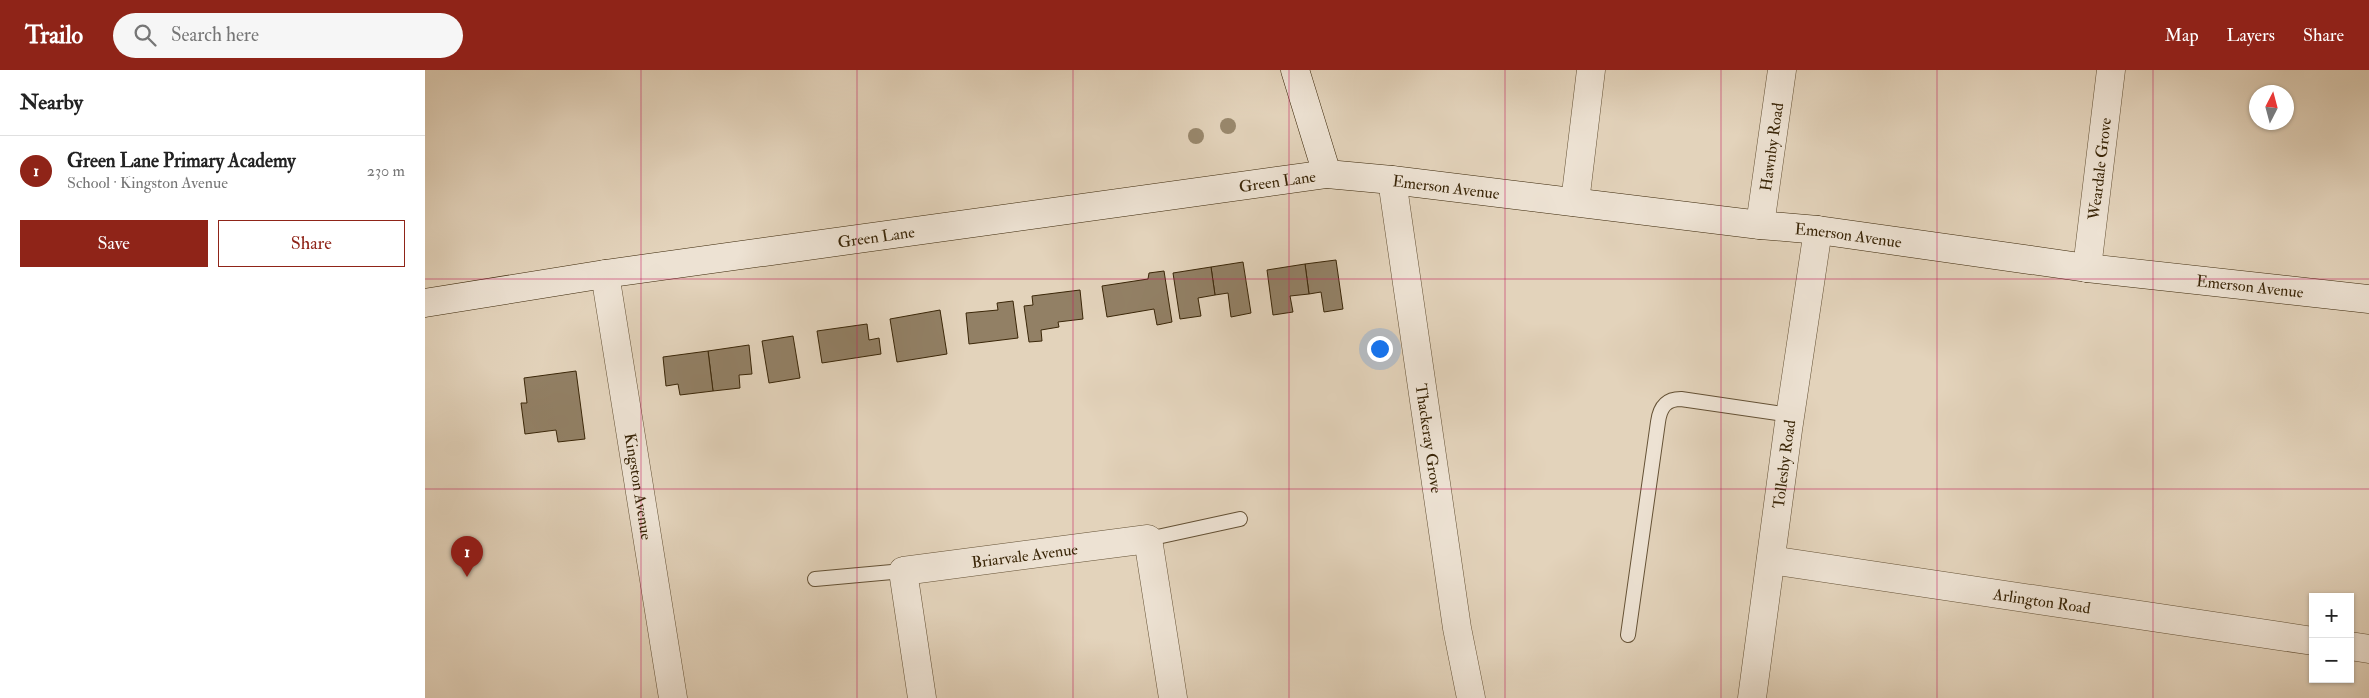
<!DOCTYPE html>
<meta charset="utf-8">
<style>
body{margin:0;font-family:"IM FELL Double Pica",serif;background:#f6f6f6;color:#222}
.controls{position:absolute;right:15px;bottom:15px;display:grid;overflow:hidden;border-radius:0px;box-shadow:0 1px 4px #0004}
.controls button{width:45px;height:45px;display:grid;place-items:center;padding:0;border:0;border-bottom:1px solid #e0e0e0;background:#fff;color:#222;font:25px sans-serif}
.compass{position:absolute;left:1824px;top:15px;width:45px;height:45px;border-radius:50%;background:#fff;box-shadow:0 1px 4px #0004;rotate:6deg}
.you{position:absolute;left:954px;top:278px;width:18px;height:18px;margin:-12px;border:4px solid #fff;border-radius:50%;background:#1a73e8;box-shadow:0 0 0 8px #1a73e833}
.badge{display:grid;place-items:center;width:32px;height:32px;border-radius:50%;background:#8f2418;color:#fff;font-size:16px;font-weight:700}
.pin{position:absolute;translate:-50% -41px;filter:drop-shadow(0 1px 2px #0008)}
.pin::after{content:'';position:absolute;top:26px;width:18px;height:15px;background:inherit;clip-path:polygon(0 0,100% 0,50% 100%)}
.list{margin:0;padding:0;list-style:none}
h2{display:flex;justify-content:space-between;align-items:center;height:65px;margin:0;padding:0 20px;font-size:21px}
h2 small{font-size:16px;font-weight:400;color:#767676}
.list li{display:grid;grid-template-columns:32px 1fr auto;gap:15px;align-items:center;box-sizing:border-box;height:70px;padding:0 20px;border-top:1px solid #e0e0e0}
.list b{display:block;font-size:19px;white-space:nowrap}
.list p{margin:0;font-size:16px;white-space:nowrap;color:#767676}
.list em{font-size:16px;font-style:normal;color:#767676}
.actions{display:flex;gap:10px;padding:15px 20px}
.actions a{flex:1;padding:11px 0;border:1px solid #8f2418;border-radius:0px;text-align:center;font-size:18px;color:#8f2418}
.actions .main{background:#8f2418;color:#fff}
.icon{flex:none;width:28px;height:28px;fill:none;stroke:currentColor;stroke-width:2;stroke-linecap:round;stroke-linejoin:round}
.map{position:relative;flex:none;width:1944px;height:628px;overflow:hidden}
header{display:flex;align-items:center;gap:30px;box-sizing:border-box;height:70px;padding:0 25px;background:#8f2418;color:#fff}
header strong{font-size:24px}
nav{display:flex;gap:28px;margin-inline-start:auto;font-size:18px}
.search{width:350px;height:45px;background:#f6f6f6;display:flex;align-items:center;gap:12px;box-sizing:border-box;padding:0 18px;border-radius:28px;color:#767676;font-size:19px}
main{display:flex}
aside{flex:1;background:#fff}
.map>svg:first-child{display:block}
</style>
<header>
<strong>Trailo</strong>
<div class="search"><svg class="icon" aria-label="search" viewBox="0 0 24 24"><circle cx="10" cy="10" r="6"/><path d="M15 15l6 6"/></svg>Search here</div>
<nav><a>Map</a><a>Layers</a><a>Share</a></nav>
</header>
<main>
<aside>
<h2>Nearby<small></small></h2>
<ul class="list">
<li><span class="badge">1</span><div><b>Green Lane Primary Academy</b><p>School · Kingston Avenue</p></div><em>230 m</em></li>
</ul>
<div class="actions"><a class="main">Save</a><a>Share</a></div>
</aside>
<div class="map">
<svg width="1944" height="628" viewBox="0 0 1944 628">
<rect width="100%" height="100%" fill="#e3d3bb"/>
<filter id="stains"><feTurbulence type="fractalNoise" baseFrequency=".004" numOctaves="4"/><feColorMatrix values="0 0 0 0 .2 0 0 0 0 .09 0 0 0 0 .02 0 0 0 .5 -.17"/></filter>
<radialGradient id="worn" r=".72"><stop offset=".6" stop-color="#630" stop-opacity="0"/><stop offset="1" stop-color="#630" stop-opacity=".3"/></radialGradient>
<g fill="#928065" stroke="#3a2608">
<path d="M911,190L918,239L899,242L896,222L884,224L880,194Z"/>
<path d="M818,192L826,243L806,247L803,223L790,225L786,197Z"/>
<path d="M880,194L884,224L865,226L868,242L848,245L842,200Z"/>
<path d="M786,197L790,225L773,228L776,246L755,249L748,203Z"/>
<path d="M739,201L747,252L732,255L729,239L682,247L677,216L723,209L724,203Z"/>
<path d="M655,220L658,249L633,252L634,257L616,260L617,271L604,272L599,236L608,235L607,226Z"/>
<path d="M588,231L593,268L544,274L541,243L573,240L572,233Z"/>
<path d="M515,240L522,284L472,292L465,249Z"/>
<path d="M442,254L444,270L454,268L456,284L397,293L392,261Z"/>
<path d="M368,266L375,308L344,313L337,271Z"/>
<path d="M324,275L327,304L314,305L315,318L288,321L283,281Z"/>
<path d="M283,281L288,321L255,325L253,314L241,316L238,287Z"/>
<path d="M151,301L160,369L133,372L131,360L100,364L96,333H102L99,308Z"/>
</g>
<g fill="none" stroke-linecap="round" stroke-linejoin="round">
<defs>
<g id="lane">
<path d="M723,469L815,449"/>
<path d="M390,509L478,501"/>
<path d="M1203,565L1233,352C1235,337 1241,329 1256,329L1365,345"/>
</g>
<g id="street">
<path id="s1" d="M967,110L1032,558L1046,628"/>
<path d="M1150,132L1166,0"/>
<path id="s2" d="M1335,155L1357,0"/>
<path id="s3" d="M1662,198L1686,0"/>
<path id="s4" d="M180,204L248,628"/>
<path id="s5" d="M1346,490L1888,571"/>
<path d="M1925,576L1944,579"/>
<path id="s6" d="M497,628L478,501L723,469L748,628"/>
<path id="s7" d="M1327,628L1363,360L1393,160"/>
</g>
<g id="secondary">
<path d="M870,0L902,104"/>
<path id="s8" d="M0,233L180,204L902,104L967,110L1335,155L1393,160L1662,198L1944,229"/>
</g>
</defs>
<use href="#lane" stroke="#645135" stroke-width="16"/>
<use href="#street" stroke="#645135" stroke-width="29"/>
<use href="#secondary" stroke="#3a2608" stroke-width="29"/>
<use href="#lane" stroke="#ede2d3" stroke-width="14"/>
<use href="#street" stroke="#ede2d3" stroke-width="28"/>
<use href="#secondary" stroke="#ede2d3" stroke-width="28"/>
</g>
<g fill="#99886d">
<circle cx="803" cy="56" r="8"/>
<circle cx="771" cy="66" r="8"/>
</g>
<path fill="none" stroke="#c2185b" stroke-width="1" stroke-opacity="0.55" d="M216,0V628M432,0V628M648,0V628M864,0V628M1080,0V628M1296,0V628M1512,0V628M1728,0V628M0,209H1944M0,419H1944"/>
<g text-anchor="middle" stroke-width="4" stroke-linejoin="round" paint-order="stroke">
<g font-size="16" fill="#3a2608" stroke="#ede2d3">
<text dy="6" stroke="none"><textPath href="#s2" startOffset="79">Hawnby Road</textPath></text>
<text dy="6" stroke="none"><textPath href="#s3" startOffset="100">Weardale Grove</textPath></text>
<text dy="6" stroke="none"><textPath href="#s8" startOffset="861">Green Lane</textPath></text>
<text dy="6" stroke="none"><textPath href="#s8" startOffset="1031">Emerson Avenue</textPath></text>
<text dy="6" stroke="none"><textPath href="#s8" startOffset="1436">Emerson Avenue</textPath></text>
<text dy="6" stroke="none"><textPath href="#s8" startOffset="456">Green Lane</textPath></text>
<text dy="6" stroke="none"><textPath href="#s8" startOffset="1841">Emerson Avenue</textPath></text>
<text dy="6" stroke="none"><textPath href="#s1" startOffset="261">Thackeray Grove</textPath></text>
<text dy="6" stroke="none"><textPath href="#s7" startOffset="236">Tollesby Road</textPath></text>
<text dy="6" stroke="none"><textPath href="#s4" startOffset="215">Kingston Avenue</textPath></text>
<text dy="6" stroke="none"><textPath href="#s6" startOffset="251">Briarvale Avenue</textPath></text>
<text dy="6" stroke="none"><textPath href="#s5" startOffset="274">Arlington Road</textPath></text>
</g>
</g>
<rect width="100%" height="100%" filter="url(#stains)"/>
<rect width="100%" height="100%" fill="url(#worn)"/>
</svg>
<div class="controls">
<button>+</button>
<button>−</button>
</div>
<svg class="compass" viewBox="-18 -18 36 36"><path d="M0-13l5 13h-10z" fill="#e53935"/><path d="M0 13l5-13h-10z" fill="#767676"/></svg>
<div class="you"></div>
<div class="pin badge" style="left:42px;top:507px">1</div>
</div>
</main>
